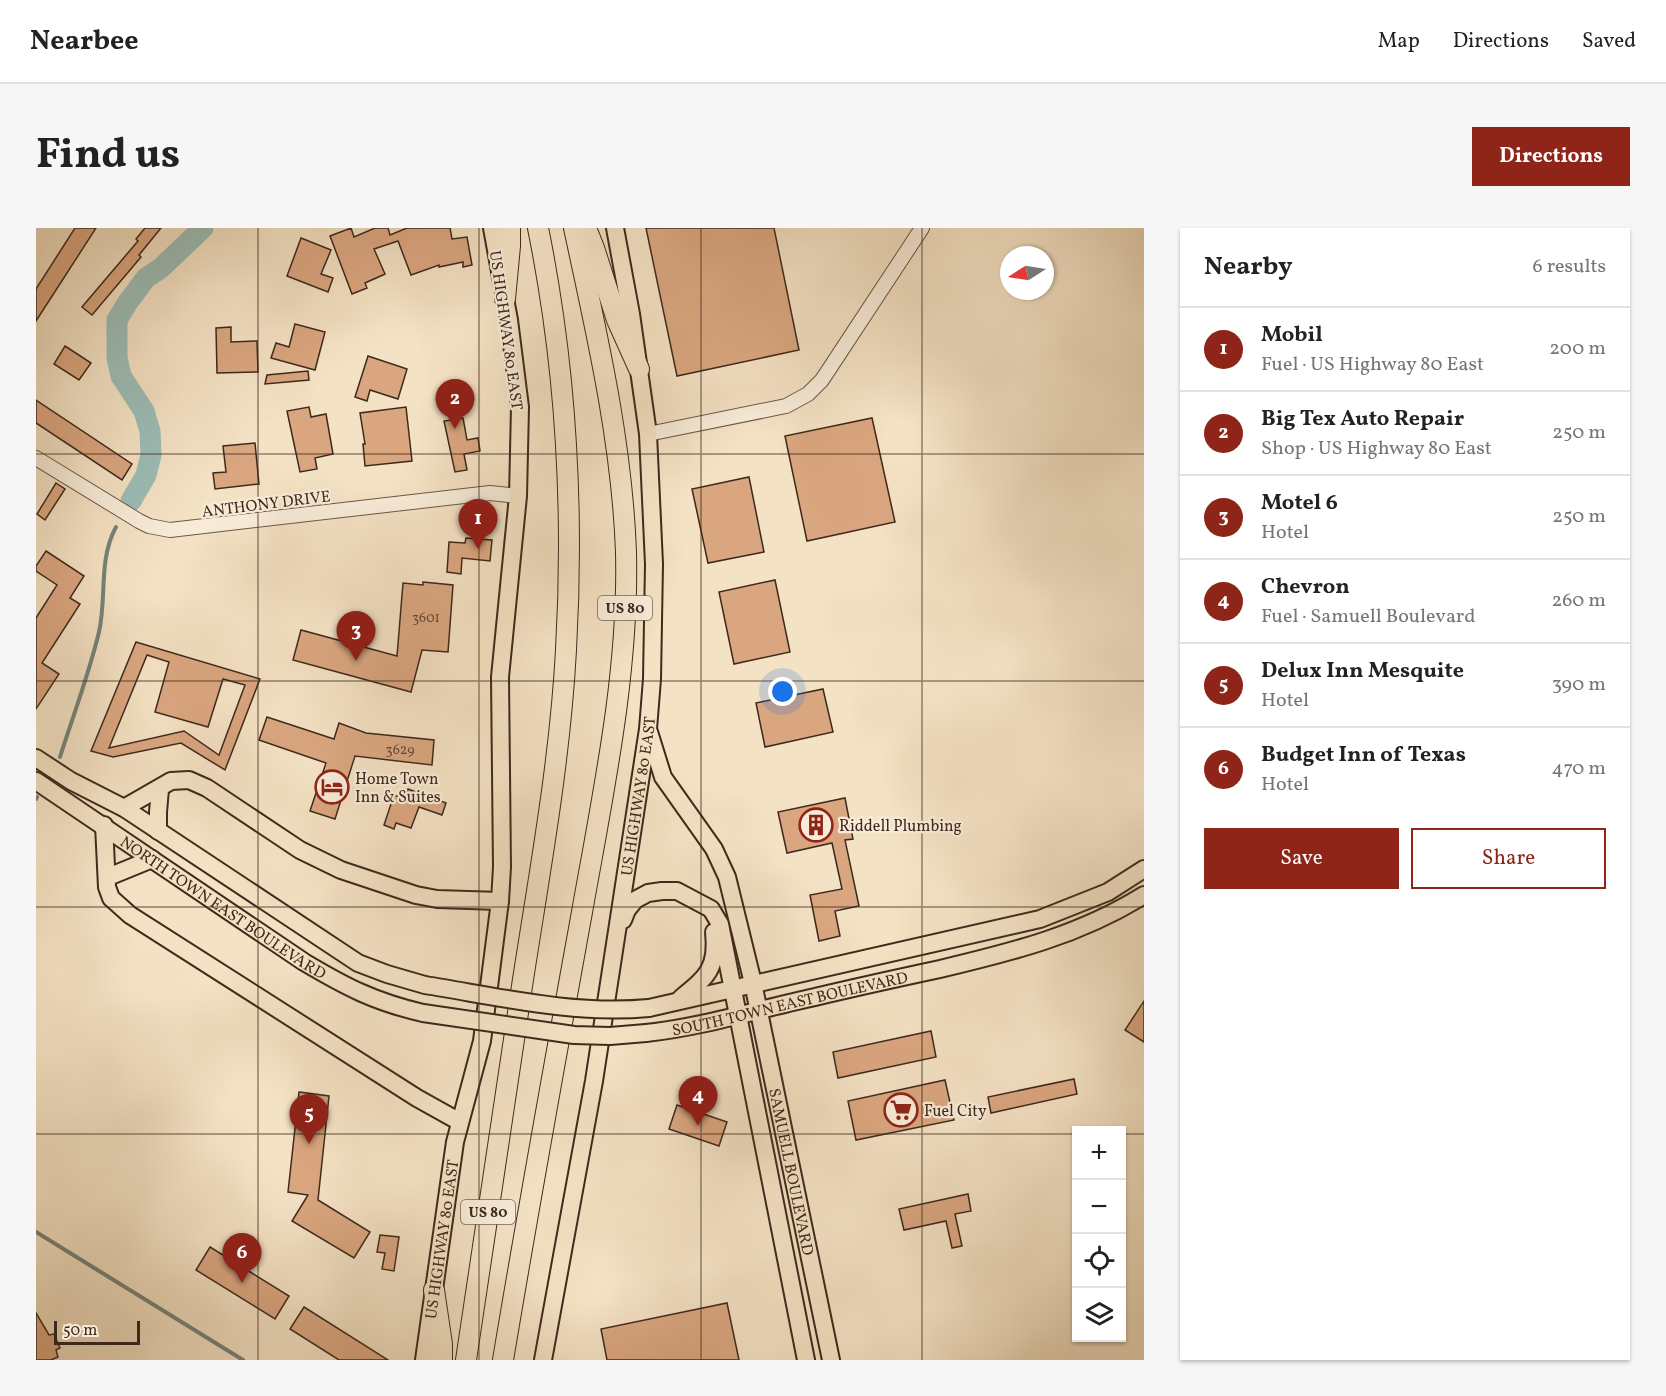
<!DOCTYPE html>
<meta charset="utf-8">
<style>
body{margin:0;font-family:Vollkorn,serif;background:#f6f6f6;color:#222}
.controls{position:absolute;right:18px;bottom:18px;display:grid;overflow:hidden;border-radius:0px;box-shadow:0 2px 4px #0004}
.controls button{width:54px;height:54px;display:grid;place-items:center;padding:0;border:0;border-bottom:2px solid #e0e0e0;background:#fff;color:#222;font:30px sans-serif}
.compass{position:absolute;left:964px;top:18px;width:54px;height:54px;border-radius:50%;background:#fff;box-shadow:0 2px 4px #0004;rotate:258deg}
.scale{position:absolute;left:18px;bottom:15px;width:86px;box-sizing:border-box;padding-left:6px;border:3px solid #3e291d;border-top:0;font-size:16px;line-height:21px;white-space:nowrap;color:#3e291d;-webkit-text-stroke:4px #f8ecd9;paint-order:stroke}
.you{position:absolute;left:747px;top:464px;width:21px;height:21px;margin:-15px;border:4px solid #fff;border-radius:50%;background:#1a73e8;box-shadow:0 0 0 9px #1a73e833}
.badge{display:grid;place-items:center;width:39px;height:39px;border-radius:50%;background:#8f2418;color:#fff;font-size:20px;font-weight:700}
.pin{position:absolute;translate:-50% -50px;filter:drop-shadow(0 2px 3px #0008)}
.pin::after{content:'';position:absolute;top:32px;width:21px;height:18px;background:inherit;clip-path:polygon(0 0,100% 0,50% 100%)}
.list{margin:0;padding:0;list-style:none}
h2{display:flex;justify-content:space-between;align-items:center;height:78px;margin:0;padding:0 24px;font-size:26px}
h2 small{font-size:20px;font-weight:400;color:#767676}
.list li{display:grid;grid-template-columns:39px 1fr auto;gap:18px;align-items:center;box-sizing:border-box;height:84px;padding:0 24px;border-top:2px solid #e0e0e0}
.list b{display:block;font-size:22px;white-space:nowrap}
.list p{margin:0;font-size:20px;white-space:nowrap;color:#767676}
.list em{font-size:20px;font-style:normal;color:#767676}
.actions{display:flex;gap:12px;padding:18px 24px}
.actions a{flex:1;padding:14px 0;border:2px solid #8f2418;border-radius:0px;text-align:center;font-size:21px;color:#8f2418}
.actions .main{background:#8f2418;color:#fff}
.icon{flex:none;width:33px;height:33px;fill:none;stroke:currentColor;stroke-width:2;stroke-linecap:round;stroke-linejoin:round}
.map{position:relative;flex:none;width:1108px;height:1132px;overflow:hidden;border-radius:0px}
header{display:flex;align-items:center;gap:36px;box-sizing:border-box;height:84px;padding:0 30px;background:#fff;border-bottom:2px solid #e0e0e0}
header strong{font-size:28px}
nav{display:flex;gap:33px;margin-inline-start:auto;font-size:21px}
.intro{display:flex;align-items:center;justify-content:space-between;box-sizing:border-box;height:144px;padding:0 36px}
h1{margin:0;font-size:42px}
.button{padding:15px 27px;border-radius:0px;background:#8f2418;color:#fff;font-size:21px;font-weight:700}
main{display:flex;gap:36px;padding:0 36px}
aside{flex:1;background:#fff;border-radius:0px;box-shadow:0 2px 4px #0004}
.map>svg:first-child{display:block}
</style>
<header>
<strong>Nearbee</strong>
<nav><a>Map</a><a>Directions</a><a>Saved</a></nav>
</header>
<div class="intro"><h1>Find us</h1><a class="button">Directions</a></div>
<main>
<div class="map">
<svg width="1108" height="1132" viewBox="0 0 1108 1132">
<rect width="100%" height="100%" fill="#f4e2c4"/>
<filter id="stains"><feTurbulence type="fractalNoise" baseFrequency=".00333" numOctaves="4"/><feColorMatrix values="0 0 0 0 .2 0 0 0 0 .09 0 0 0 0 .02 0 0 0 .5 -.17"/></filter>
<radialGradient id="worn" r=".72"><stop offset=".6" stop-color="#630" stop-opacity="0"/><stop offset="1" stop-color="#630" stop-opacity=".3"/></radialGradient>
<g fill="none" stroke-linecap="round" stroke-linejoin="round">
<g stroke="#768279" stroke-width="4">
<path d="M24,529C37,488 53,446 63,404C71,369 62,332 80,299"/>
<path d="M0,571L1,569"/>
<path d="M0,1004L207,1132"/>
</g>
<path stroke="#9cbdb6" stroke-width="21" d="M95,273L110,247L115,227L114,203L108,183L85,148L81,130V92L92,74L110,50L125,40L167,0"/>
</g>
<g fill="#daa680" stroke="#3e291d" stroke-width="1.5" fill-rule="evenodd">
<path d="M39,0H60L0,93V61Z"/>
<path d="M109,0H125L103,27L105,29L56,87L46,79L102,13L100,11Z"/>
<path d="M315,0L318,9L339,0H352L354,7L371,0H414L416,11L431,9L436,37L427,39V34L403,39V37L375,47L362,13L338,21L349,46L329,55L331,60L316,66L294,8Z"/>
<path d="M610,0H738L763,122L641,148Z"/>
<path d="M265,10L295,22L285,46L297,50L292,64L251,48Z"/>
<path d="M259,96L289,104L279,142L235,130L240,115L253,119Z"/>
<path d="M195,99V114L221,113L222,144L181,145L180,100Z"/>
<path d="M29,118L55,135L43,152L18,136Z"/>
<path d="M332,128L371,141L362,171L334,162L331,173L319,169Z"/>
<path d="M272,143L273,152L229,156L231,147Z"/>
<path d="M0,172L96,236L86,252L0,195Z"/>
<path d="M273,179L275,189L290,186L297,226L279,230L281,241L264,244L251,183Z"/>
<path d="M370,179L376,233L329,238L327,216H329L324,185Z"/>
<path d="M427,190L431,212L442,210L444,223L428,226L431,242L419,244L408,193Z"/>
<path d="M836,190L859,294L771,313L749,208Z"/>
<path d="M219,215L223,256L179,261L177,245L190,244L187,218Z"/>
<path d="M713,249L728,324L672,335L656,261Z"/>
<path d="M20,255L29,261L9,292L1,286Z"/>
<path d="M430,310L456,312L454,333L426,330L425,346L411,344L413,314L429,315Z"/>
<path d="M10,323L48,348L34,370L44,376L6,435L23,446L0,481V390L21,357L0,343V338Z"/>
<path d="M739,352L754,424L698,436L683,364Z"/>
<path d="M387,354L417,357L412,424L386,422L375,464L257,432L265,402L361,428L367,355L387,357Z"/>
<path d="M100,414L224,451L189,542L145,515L77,529L55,523ZM111,427L133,434L119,484L172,499L187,451L209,457L183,527L148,503L73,520Z"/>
<path d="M787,461L797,504L729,519L720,475Z"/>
<path d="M231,489L298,511L303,495L330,505L398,512L396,537L319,528L299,591L274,583L290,535L223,512Z"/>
<path d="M372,561L410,575L406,587L383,579L375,600L360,595L358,601L348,597L358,567L369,571Z"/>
<path d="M809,570L817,611L809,612L823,678L799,683L804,708L783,713L774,667L806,661L796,615L751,625L742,584Z"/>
<path d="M1108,773V814L1089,802Z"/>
<path d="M895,803L900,829L802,850L797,824Z"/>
<path d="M1038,851L1041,866L955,885L952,869Z"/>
<path d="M909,852L918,892L820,912L812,873Z"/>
<path d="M263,864L293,868L282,972L334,1004L318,1030L256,993L272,967L252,964Z"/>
<path d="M641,877L691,894L683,918L633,901Z"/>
<path d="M932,966L935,983L919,986L926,1018L916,1020L910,993L868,1002L863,981Z"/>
<path d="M344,1007L363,1009L358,1043L346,1041L349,1025L341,1024Z"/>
<path d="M174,1019L253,1068L239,1091L160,1042Z"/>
<path d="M691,1075L703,1132H571L565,1101Z"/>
<path d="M268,1079L352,1132H303L254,1101Z"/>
<path d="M0,1085L13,1107L18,1106L24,1120L20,1122L22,1129L15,1132H0Z"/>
</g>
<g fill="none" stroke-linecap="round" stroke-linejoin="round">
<defs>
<g id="minor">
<path d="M612,206L750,178L772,166L786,152L886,0"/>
<path d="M0,230L103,293L113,298L134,302L454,265L482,268"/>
</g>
<g id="major">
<path id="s1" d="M613,504L627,549L678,621L691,649L717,755L795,1132"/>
<path d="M0,530L35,553L88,580L322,735L351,746L389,757"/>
<path id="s2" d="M0,553L268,734C310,759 339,774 387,785"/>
<path d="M88,580L135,553L153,552L171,560L264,622L305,642L380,667L401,671L464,673"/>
<path d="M68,597L71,659L75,670L94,687L381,870L424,894"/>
<path d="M122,603V584L124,561"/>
<path d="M72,649L116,631"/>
<path d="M587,692L591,682L599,672L612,665L626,663H641L675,681L684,696L770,1132"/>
<path d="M645,770C671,749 682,740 678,704"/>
<path d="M613,780L1004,691L1072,664L1108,641"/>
<path id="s3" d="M610,805C667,799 723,781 779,769C821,759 862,750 904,741C976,724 1044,707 1108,667"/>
<path id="s4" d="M388,1132L419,914L446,813L464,673L466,639L464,449L482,268L484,179L473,92L456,0"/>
<path id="s5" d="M507,1132L558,853L612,501L616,451L618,336L612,206L595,86L579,0"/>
</g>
<g id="highway">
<path d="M550,0L558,20L581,92L603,141"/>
<path d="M469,71L474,18V0"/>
<path d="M398,1062L406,1116V1132"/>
<path d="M430,1132C449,1007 467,882 486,758C503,647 524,535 530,422C538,281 530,138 502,0"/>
<path d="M467,1132C492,982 519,833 546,684C567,565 593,445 590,324C586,214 561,107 538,0"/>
</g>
</defs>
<use href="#minor" stroke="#6c5747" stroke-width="16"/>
<use href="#major" stroke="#3e291d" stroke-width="20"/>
<use href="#highway" stroke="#3e291d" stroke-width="22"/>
<use href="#minor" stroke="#f8ecd9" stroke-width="14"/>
<use href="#major" stroke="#f4e2c4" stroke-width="16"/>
<use href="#highway" stroke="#f4e2c4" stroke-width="20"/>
<defs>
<g id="major-bridge">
<path d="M389,757C464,769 538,787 613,780"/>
<path d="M387,785L538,807L574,808L610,805"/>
</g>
</defs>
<use href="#major-bridge" stroke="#3e291d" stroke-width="20" stroke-linecap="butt"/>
<use href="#major-bridge" stroke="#f4e2c4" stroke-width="16"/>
</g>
<path fill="none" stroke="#3e291d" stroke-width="1.5" stroke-opacity="0.55" d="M222,0V1132M443,0V1132M665,0V1132M886,0V1132M0,226H1108M0,453H1108M0,679H1108M0,906H1040M1086,906H1108"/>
<defs>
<symbol id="hotel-ring" viewBox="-11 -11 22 22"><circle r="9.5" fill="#f8ecd9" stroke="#8f2418" stroke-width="1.5"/><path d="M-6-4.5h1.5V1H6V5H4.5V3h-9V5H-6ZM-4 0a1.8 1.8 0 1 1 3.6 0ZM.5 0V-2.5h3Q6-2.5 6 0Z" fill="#8f2418"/></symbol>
<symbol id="building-ring" viewBox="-11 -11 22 22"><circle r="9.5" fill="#f8ecd9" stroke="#8f2418" stroke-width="1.5"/><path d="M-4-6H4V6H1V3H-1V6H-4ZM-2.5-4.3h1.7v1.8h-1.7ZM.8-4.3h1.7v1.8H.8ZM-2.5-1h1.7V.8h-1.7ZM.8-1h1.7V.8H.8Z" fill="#8f2418"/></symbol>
<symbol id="supermarket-ring" viewBox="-11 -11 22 22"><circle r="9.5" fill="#f8ecd9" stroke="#8f2418" stroke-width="1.5"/><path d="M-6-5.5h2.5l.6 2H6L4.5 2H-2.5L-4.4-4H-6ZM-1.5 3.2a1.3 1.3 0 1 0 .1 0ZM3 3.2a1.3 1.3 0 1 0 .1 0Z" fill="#8f2418"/></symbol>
</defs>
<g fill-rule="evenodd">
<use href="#hotel-ring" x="277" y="540" width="38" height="38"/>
<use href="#building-ring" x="761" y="578" width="38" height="38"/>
<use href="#supermarket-ring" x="846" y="863" width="38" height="38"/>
</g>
<g text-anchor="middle" stroke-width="4.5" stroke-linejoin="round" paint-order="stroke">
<g font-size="14" fill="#654836">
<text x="390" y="394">3601</text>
<text x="364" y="526">3629</text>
</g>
<g fill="#f8ecd9" stroke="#766455" stroke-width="1.5">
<rect x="562" y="368" width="54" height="24" rx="4.5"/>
<rect x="425" y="972" width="54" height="24" rx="4.5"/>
</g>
<g font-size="15" font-weight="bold" fill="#3e291d">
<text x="589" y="385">US 80</text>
<text x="452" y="989">US 80</text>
</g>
<g font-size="16" fill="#3e291d" stroke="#f8ecd9">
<text transform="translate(471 102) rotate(82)" y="6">US HIGHWAY 80 EAST</text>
<text transform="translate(230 275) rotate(-7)" y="6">ANTHONY DRIVE</text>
<text dy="6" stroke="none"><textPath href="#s5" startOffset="572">US HIGHWAY 80 EAST</textPath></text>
<text dy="6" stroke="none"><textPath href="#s2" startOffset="226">NORTH TOWN EAST BOULEVARD</textPath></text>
<text dy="6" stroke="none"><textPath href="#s3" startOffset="147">SOUTH TOWN EAST BOULEVARD</textPath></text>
<text dy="6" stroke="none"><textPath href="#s1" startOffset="468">SAMUELL BOULEVARD</textPath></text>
<text dy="6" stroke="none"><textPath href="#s4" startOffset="122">US HIGHWAY 80 EAST</textPath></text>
</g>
<g font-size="16" fill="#3e291d" stroke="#f8ecd9" text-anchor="start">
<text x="319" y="556">Home Town<tspan x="319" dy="18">Inn &amp; Suites</tspan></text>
<text x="803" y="603">Riddell Plumbing</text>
<text x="888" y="888">Fuel City</text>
</g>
</g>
<rect width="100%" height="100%" filter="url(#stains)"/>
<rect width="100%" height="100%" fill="url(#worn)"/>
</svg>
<div class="controls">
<button>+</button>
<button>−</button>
<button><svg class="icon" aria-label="locate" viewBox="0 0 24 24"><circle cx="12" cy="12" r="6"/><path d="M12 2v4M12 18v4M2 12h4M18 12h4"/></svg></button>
<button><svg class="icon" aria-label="layers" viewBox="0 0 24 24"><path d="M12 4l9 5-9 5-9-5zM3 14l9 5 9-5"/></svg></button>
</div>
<svg class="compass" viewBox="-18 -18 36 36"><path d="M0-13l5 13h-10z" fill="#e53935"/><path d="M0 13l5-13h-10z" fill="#767676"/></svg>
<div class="scale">50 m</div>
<div class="you"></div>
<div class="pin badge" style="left:442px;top:321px">1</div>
<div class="pin badge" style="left:419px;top:201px">2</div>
<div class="pin badge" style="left:320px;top:433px">3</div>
<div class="pin badge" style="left:662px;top:898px">4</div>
<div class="pin badge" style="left:273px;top:916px">5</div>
<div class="pin badge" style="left:206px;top:1055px">6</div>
</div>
<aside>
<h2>Nearby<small>6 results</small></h2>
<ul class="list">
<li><span class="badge">1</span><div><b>Mobil</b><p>Fuel · US Highway 80 East</p></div><em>200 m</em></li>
<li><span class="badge">2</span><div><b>Big Tex Auto Repair</b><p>Shop · US Highway 80 East</p></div><em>250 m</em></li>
<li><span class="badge">3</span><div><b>Motel 6</b><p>Hotel</p></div><em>250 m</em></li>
<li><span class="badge">4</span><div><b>Chevron</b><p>Fuel · Samuell Boulevard</p></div><em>260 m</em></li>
<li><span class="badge">5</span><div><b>Delux Inn Mesquite</b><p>Hotel</p></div><em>390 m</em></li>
<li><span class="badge">6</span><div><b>Budget Inn of Texas</b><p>Hotel</p></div><em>470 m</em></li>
</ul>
<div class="actions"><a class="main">Save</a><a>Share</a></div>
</aside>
</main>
